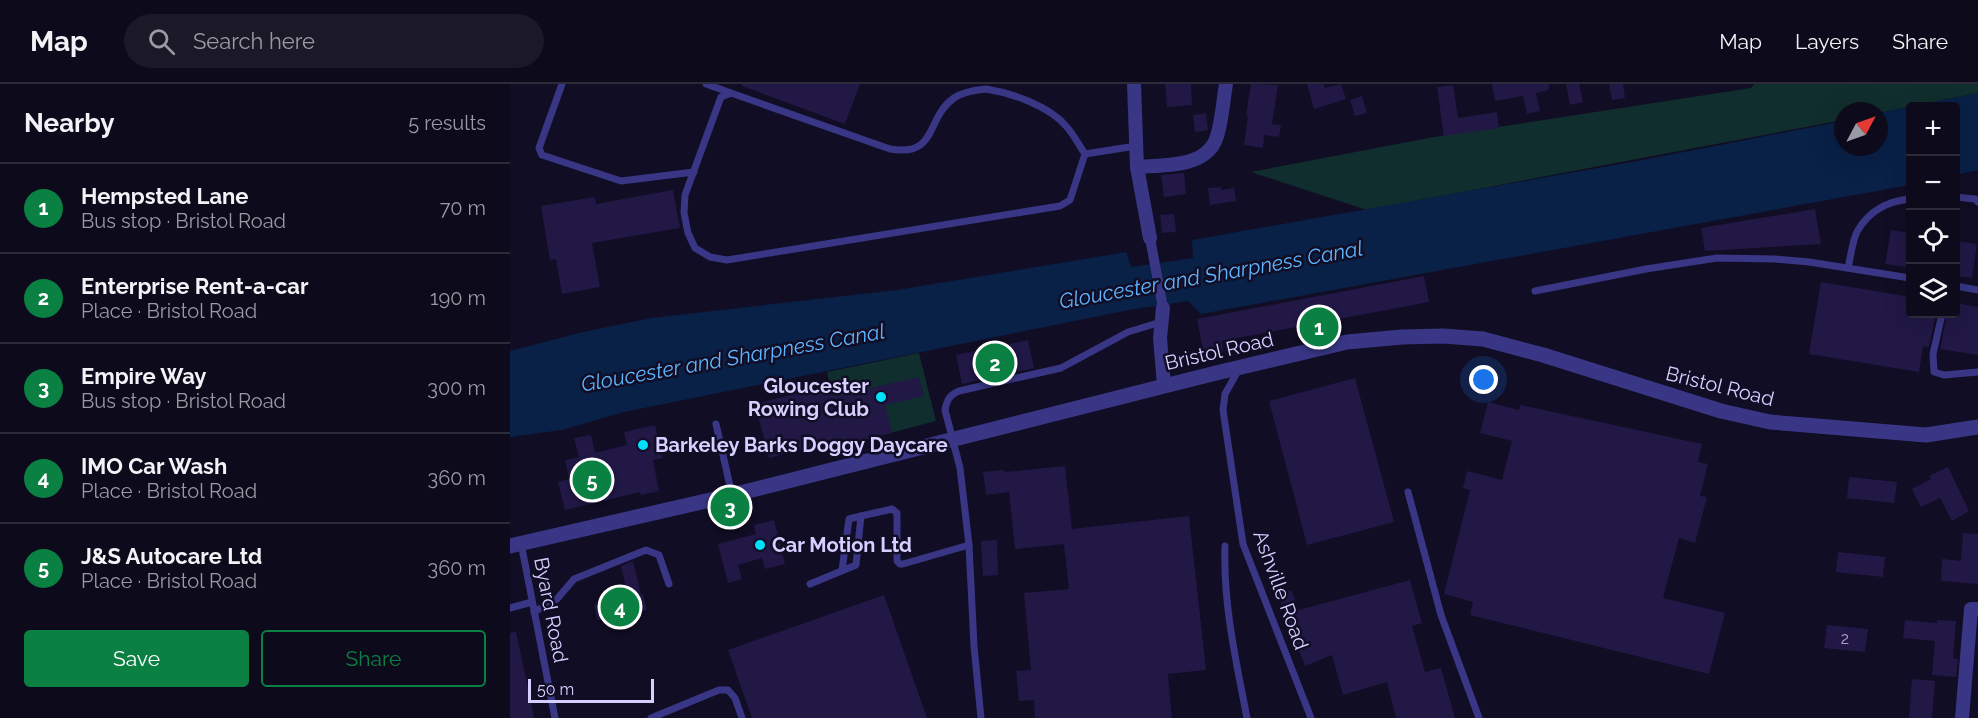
<!DOCTYPE html>
<meta charset="utf-8">
<style>
body{margin:0;font-family:Raleway,sans-serif;background:#1b1828;color:#f1f3f6}
.controls{position:absolute;right:18px;top:18px;display:grid;overflow:hidden;border-radius:6px;box-shadow:0 6px 24px #0002}
.controls button{width:54px;height:54px;display:grid;place-items:center;padding:0;border:0;border-bottom:2px solid #2d2b3a;background:#0d0a1b;color:#f1f3f6;font:30px sans-serif}
.compass{position:absolute;left:1324px;top:18px;width:54px;height:54px;border-radius:50%;background:#0d0a1b;box-shadow:0 6px 24px #0002;rotate:49deg}
.scale{position:absolute;left:18px;bottom:15px;width:126px;box-sizing:border-box;padding-left:6px;border:3px solid #d5d0ff;border-top:0;font-size:16px;line-height:21px;white-space:nowrap;color:#d5d0ff;-webkit-text-stroke:4px #110d24;paint-order:stroke}
.you{position:absolute;left:974px;top:296px;width:21px;height:21px;margin:-15px;border:4px solid #fff;border-radius:50%;background:#1a73e8;box-shadow:0 0 0 9px #1a73e833}
.badge{display:grid;place-items:center;width:39px;height:39px;border-radius:50%;background:#0b8043;color:#fff;font-size:20px;font-weight:700}
.pin{position:absolute;translate:-50% -50%;border:3px solid #fff;box-shadow:0 2px 6px #0006}
.list{margin:0;padding:0;list-style:none}
h2{display:flex;justify-content:space-between;align-items:center;height:78px;margin:0;padding:0 24px;font-size:26px}
h2 small{font-size:20px;font-weight:400;color:#9a9aa3}
.list li{display:grid;grid-template-columns:39px 1fr auto;gap:18px;align-items:center;box-sizing:border-box;height:90px;padding:0 24px;border-top:2px solid #2d2b3a}
.list b{display:block;font-size:22px;white-space:nowrap}
.list p{margin:0;font-size:20px;white-space:nowrap;color:#9a9aa3}
.list em{font-size:20px;font-style:normal;color:#9a9aa3}
.actions{display:flex;gap:12px;padding:18px 24px}
.actions a{flex:1;padding:14px 0;border:2px solid #0b8043;border-radius:6px;text-align:center;font-size:21px;color:#0b8043}
.actions .main{background:#0b8043;color:#fff}
.icon{flex:none;width:33px;height:33px;fill:none;stroke:currentColor;stroke-width:2;stroke-linecap:round;stroke-linejoin:round}
.map{position:relative;flex:none;width:1468px;height:634px;overflow:hidden}
header{display:flex;align-items:center;gap:36px;box-sizing:border-box;height:84px;padding:0 30px;background:#0d0a1b;border-bottom:2px solid #2d2b3a}
header strong{font-size:28px}
nav{display:flex;gap:33px;margin-inline-start:auto;font-size:21px}
.search{width:420px;height:54px;background:#1b1828;display:flex;align-items:center;gap:15px;box-sizing:border-box;padding:0 21px;border-radius:33px;color:#9a9aa3;font-size:22px}
main{display:flex}
aside{flex:1;background:#0d0a1b}
.map>svg:first-child{display:block}
</style>
<header>
<strong>Map</strong>
<div class="search"><svg class="icon" aria-label="search" viewBox="0 0 24 24"><circle cx="10" cy="10" r="6"/><path d="M15 15l6 6"/></svg>Search here</div>
<nav><a>Map</a><a>Layers</a><a>Share</a></nav>
</header>
<main>
<aside>
<h2>Nearby<small>5 results</small></h2>
<ul class="list">
<li><span class="badge">1</span><div><b>Hempsted Lane</b><p>Bus stop · Bristol Road</p></div><em>70 m</em></li>
<li><span class="badge">2</span><div><b>Enterprise Rent-a-car</b><p>Place · Bristol Road</p></div><em>190 m</em></li>
<li><span class="badge">3</span><div><b>Empire Way</b><p>Bus stop · Bristol Road</p></div><em>300 m</em></li>
<li><span class="badge">4</span><div><b>IMO Car Wash</b><p>Place · Bristol Road</p></div><em>360 m</em></li>
<li><span class="badge">5</span><div><b>J&amp;S Autocare Ltd</b><p>Place · Bristol Road</p></div><em>360 m</em></li>
</ul>
<div class="actions"><a class="main">Save</a><a>Share</a></div>
</aside>
<div class="map">
<svg width="1468" height="634" viewBox="0 0 1468 634">
<rect width="100%" height="100%" fill="#110d24"/>
<g fill="#102e2d">
<path d="M1244,0H1468V9L1369,29V27H1333V36L857,126L741,88L924,53L1241,4Z"/>
<path d="M409,269L426,337L334,361L317,288Z"/>
</g>
<g fill="#092047">
<path d="M1468,9V86L1446,91V22H1404Z"/>
<path d="M1400,23V101L691,230L678,217L619,226L114,328L52,346L0,353V267L73,248L141,234L387,206L616,168L621,183L683,174L682,156L1133,76L1333,37V63H1369V29Z"/>
</g>
<g fill="#211846">
<path d="M232,0H350L335,40L232,2Z"/>
<path d="M655,0H681L682,21L657,23Z"/>
<path d="M741,0L768,1L762,40L771,41L769,53L754,51L753,64L734,61L738,32L736,31Z"/>
<path d="M797,0H814L815,4L831,0L836,15L804,25Z"/>
<path d="M982,0H1039V6L1026,9L1030,27L1017,30L1013,12L985,17Z"/>
<path d="M1056,0H1069L1073,18L1060,21Z"/>
<path d="M1099,0H1113L1115,14L1102,16Z"/>
<path d="M943,1L948,34L987,28L989,44L934,52L927,3Z"/>
<path d="M852,12L857,29L845,32L840,16Z"/>
<path d="M696,29L698,46L685,48L683,31Z"/>
<path d="M674,89L676,110L654,113L651,91Z"/>
<path d="M711,103V106L724,104L726,117L700,121L698,104Z"/>
<path d="M163,106L170,144L82,159L90,203L52,210L46,175L40,176L31,122L85,113L86,120Z"/>
<path d="M1305,125L1311,160L1195,167L1191,144Z"/>
<path d="M664,130L666,148L652,149L650,131Z"/>
<path d="M1381,146L1401,149V184L1375,180Z"/>
<path d="M1446,157L1467,160L1462,194L1446,192Z"/>
<path d="M914,192L919,218L712,257L713,267L694,271L687,235Z"/>
<path d="M1311,198L1401,213V230H1426L1419,263L1413,262L1409,288L1299,270Z"/>
<path d="M1446,219L1468,223V271L1430,265L1437,230H1446Z"/>
<path d="M518,256L524,284L452,300L446,271Z"/>
<path d="M409,293L414,312L375,321L382,349L337,360L336,354L259,374L245,320L320,301L323,313Z"/>
<path d="M845,294L884,438L797,461L759,317Z"/>
<path d="M978,318L1009,326L1010,321L1192,360L1188,378L1198,380L1190,412L1197,413L1185,459L1169,454L1153,514L1215,529L1199,590L960,531L963,518L934,510L960,406L953,404L957,387L992,396L1002,357L970,349Z"/>
<path d="M145,341L153,374L143,376L149,407L131,411L130,408L55,426L48,398L59,395L55,376L69,373L64,354L81,351L85,369L117,361L114,348Z"/>
<path d="M555,382L562,445L679,432L696,586L658,590L662,634H525L524,616L509,617L506,587L521,586L514,509L559,505L554,460L505,465L499,408L476,411L473,388L494,386L495,388Z"/>
<path d="M1438,383L1459,427L1442,437L1430,414L1411,423L1402,405L1421,395L1419,392Z"/>
<path d="M1339,393L1387,398L1384,419L1337,414Z"/>
<path d="M264,436L275,480L255,485L252,474L228,481L232,495L218,499L208,460L246,450L244,441Z"/>
<path d="M1453,449L1468,450V500L1432,497L1431,495L1432,475L1451,477Z"/>
<path d="M487,456L488,491L473,492L471,457Z"/>
<path d="M1328,468L1375,473L1373,493L1326,488Z"/>
<path d="M123,477L131,510H133L137,526L87,536L84,520L118,513L111,482Z"/>
<path d="M900,496L912,539L902,542L915,588L931,584L945,634H886L877,598L833,611L822,571L795,582L768,511L781,506L789,526Z"/>
<path d="M374,511L417,634H242L218,566Z"/>
<path d="M1395,536L1427,539V536L1446,537L1443,574L1448,575L1446,593L1422,591L1425,557L1393,554Z"/>
<path d="M1317,541L1358,545L1355,568L1314,564Z"/>
<path d="M6,548L21,618L24,634H0V549Z"/>
<path d="M1402,595L1425,597L1422,634H1399Z"/>
</g>
<g fill="none" stroke-linecap="round" stroke-linejoin="round">
<g stroke="#393685" stroke-width="7">
<path d="M52,0L29,64L32,71L111,97L184,88"/>
<path d="M196,0L221,9"/>
<path d="M476,5C502,9 539,22 556,42C564,51 569,61 575,70L560,116L550,122L217,176L200,173L185,164L178,149L174,129L175,111L211,13L221,9L380,65C429,73 415,34 444,14C453,8 465,6 476,5Z"/>
<path d="M575,70L626,62"/>
<path d="M1446,113L1465,115L1468,118"/>
<path d="M1338,184C1341,172 1342,156 1348,146C1360,126 1378,117 1400,115"/>
<path d="M1446,202L1468,206"/>
<path d="M1025,207L1136,185L1207,174L1265,175L1299,178L1400,194"/>
<path d="M1432,230L1423,270L1424,288L1434,291L1468,288"/>
<path d="M729,285L715,310L713,326L733,460L801,634"/>
<path d="M206,340L222,411"/>
<path d="M898,408L931,531L969,634"/>
<path d="M11,459L45,634"/>
<path d="M715,462C713,520 726,577 737,634"/>
<path d="M332,486L339,435L351,432"/>
<path d="M300,500L346,481L351,432L382,425L387,429V477L390,480H393L459,461"/>
<path d="M0,524L22,518"/>
<path d="M24,528L47,515L64,495L136,466L149,471L159,500"/>
<path d="M141,634L209,606H218L225,614L232,634"/>
<path d="M471,634L464,562L459,461L450,384L435,326C437,315 440,311 449,307L551,284L618,248L651,238"/>
</g>
<path stroke="#393685" stroke-width="10" d="M640,154L653,224"/>
<g stroke="#393685" stroke-width="14">
<path d="M624,0L627,83L640,154"/>
<path d="M627,83C653,81 695,84 706,55C712,39 713,17 716,0"/>
<path d="M653,224L650,254L654,301"/>
<path d="M1452,634L1461,525H1468"/>
</g>
<path stroke="#393685" stroke-width="15" d="M0,462L222,411L702,290L837,258L892,253L933,252L973,255L1033,271L1211,327L1260,338L1416,351L1468,343"/>
</g>
<g fill="#00e1fb" stroke="#110d24" stroke-width="2">
<circle cx="371" cy="313" r="6"/>
<circle cx="133" cy="361" r="6"/>
<circle cx="250" cy="461" r="6"/>
</g>
<g text-anchor="middle" stroke-width="5" stroke-linejoin="round" paint-order="stroke">
<g font-size="16" fill="#a8a2d1">
<text x="1335" y="560">2</text>
</g>
<g font-size="20" fill="#d5d0ff" stroke="#110d24">
<text transform="translate(709 267) rotate(-13)" y="7">Bristol Road</text>
<text transform="translate(1210 302) rotate(14)" y="7">Bristol Road</text>
<text transform="translate(771 506) rotate(70)" y="7">Ashville Road</text>
<text transform="translate(41 526) rotate(79)" y="7">Byard Road</text>
</g>
<g font-size="20" font-weight="bold" fill="#d5d0ff" stroke="#110d24" text-anchor="start">
<text x="359" y="309" text-anchor="end">Gloucester<tspan x="359" dy="23">Rowing Club</tspan></text>
<text x="145" y="368">Barkeley Barks Doggy Daycare</text>
<text x="262" y="468">Car Motion Ltd</text>
</g>
<g font-size="21" font-style="italic" fill="#5eb4ff" stroke="#110d24">
<text transform="translate(701 191) rotate(-10)" y="7">Gloucester and Sharpness Canal</text>
<text transform="translate(223 274) rotate(-10)" y="7">Gloucester and Sharpness Canal</text>
</g>
</g>
</svg>
<div class="controls">
<button>+</button>
<button>−</button>
<button><svg class="icon" aria-label="locate" viewBox="0 0 24 24"><circle cx="12" cy="12" r="6"/><path d="M12 2v4M12 18v4M2 12h4M18 12h4"/></svg></button>
<button><svg class="icon" aria-label="layers" viewBox="0 0 24 24"><path d="M12 4l9 5-9 5-9-5zM3 14l9 5 9-5"/></svg></button>
</div>
<svg class="compass" viewBox="-18 -18 36 36"><path d="M0-13l5 13h-10z" fill="#e53935"/><path d="M0 13l5-13h-10z" fill="#9a9aa3"/></svg>
<div class="scale">50 m</div>
<div class="you"></div>
<div class="pin badge" style="left:809px;top:243px">1</div>
<div class="pin badge" style="left:485px;top:279px">2</div>
<div class="pin badge" style="left:220px;top:423px">3</div>
<div class="pin badge" style="left:110px;top:523px">4</div>
<div class="pin badge" style="left:82px;top:396px">5</div>
</div>
</main>
